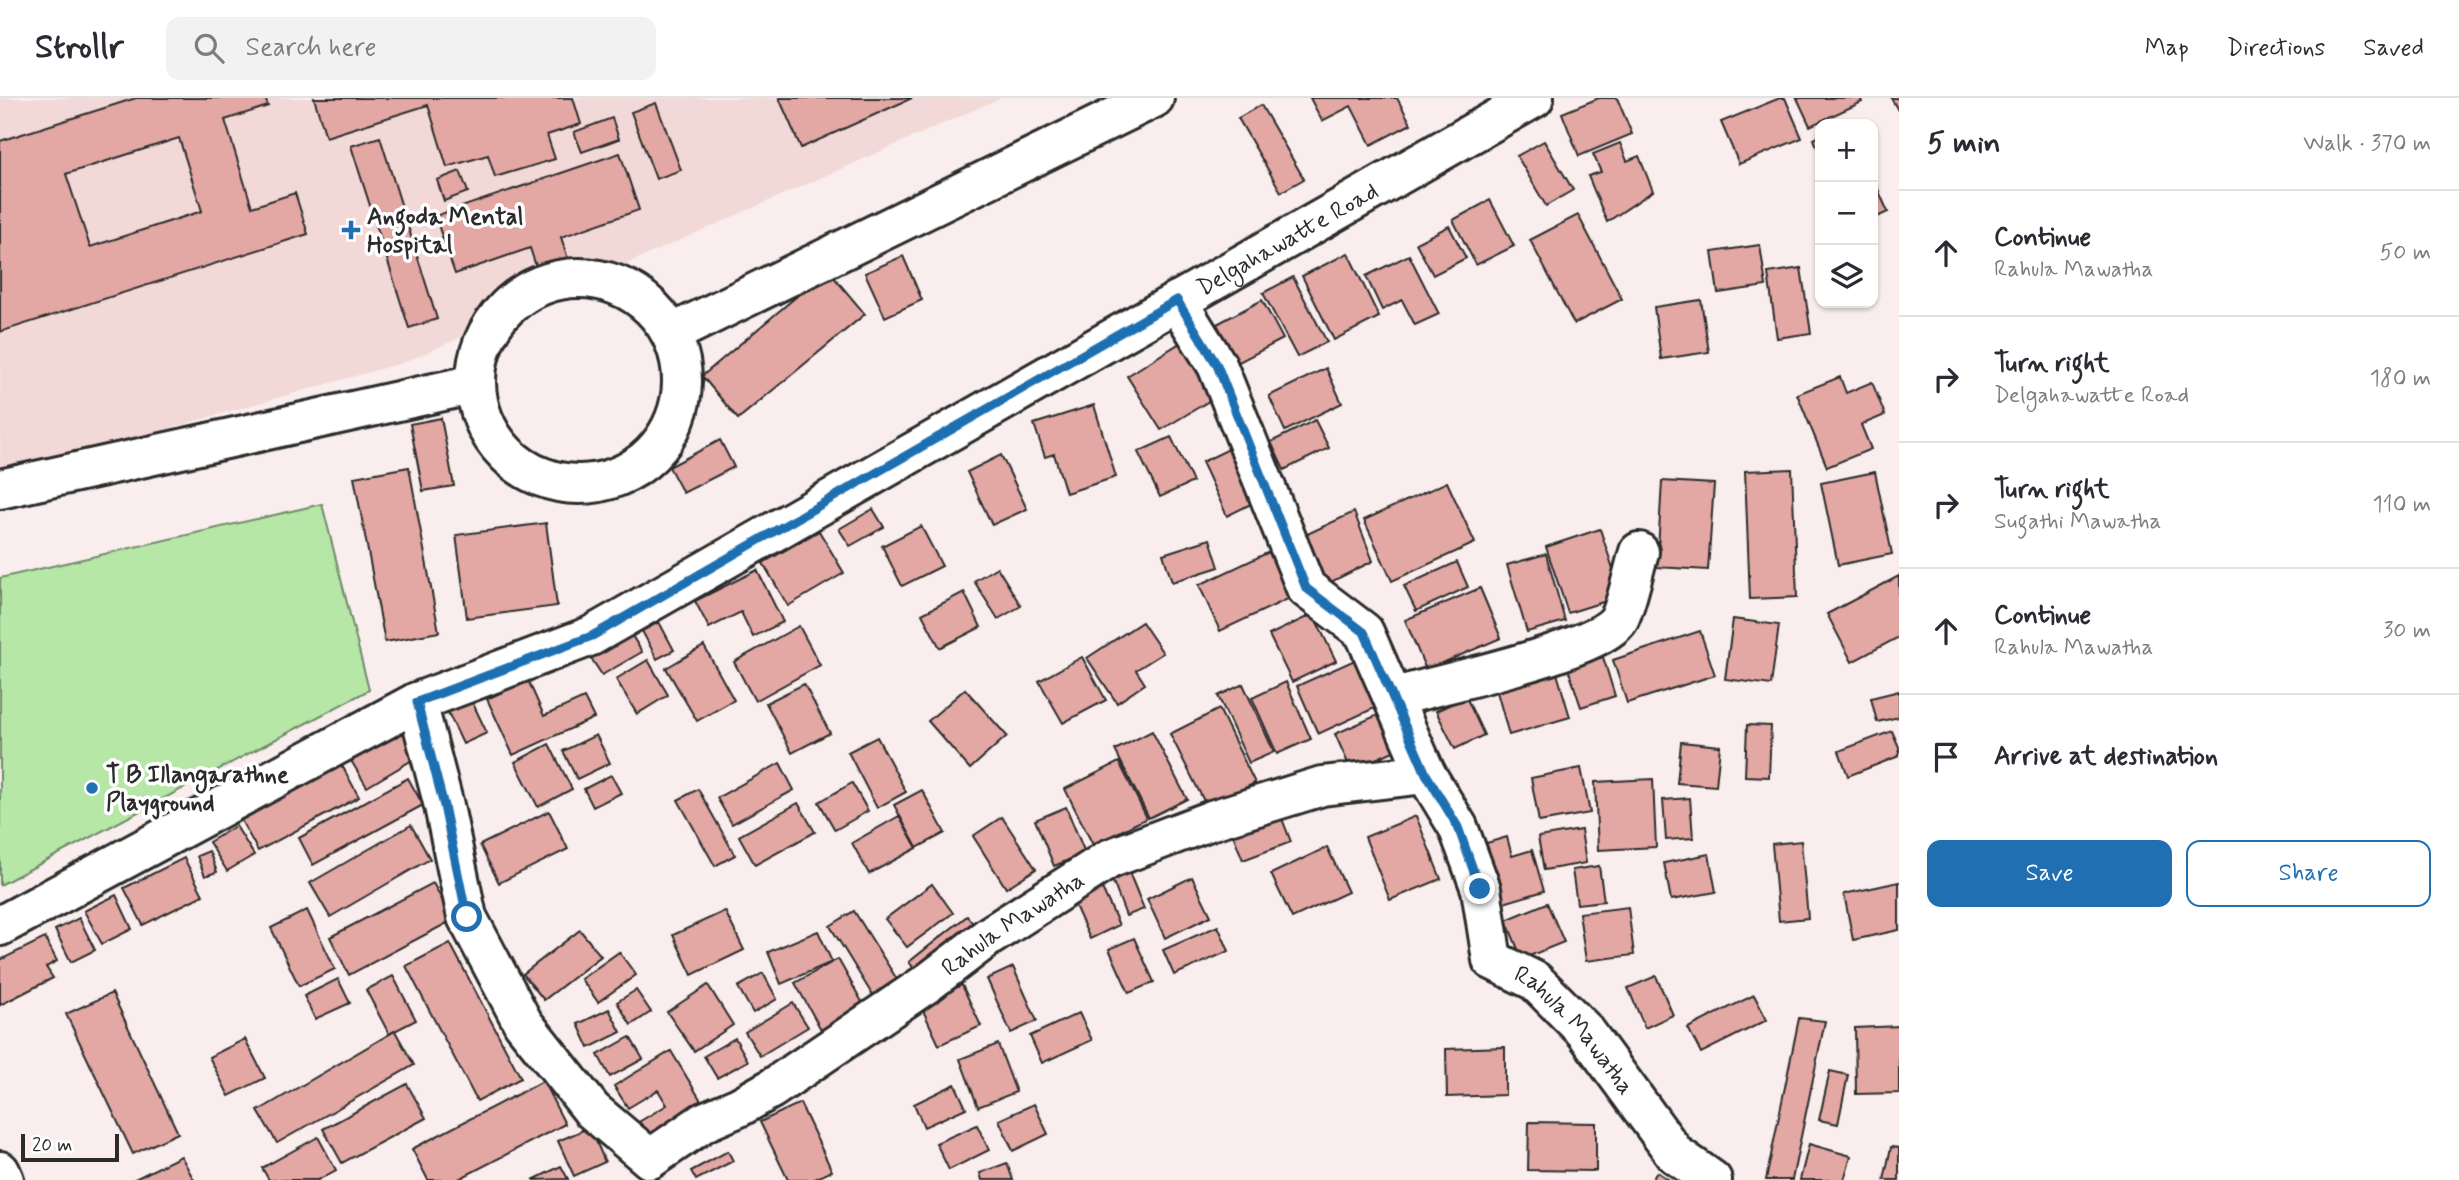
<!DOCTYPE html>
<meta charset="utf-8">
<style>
body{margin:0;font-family:Mynerve,sans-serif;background:#f2f2f3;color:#2b2b33}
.controls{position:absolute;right:21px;top:21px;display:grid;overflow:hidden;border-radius:14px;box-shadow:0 2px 5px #0004}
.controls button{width:63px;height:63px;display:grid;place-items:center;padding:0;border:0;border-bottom:2px solid #e1e1e2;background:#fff;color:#2b2b33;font:35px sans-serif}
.scale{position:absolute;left:21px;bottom:18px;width:98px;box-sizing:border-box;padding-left:7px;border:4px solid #2b2b2b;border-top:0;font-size:19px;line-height:24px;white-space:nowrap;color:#2b2b2b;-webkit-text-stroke:5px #fff;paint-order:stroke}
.stop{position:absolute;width:21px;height:21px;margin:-16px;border:5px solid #1f6fb2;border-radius:50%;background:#fff}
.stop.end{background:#1f6fb2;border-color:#fff;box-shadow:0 2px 7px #0008}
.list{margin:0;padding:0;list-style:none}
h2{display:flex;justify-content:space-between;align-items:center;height:91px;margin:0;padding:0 28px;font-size:30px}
h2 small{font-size:23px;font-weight:400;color:#7c7c81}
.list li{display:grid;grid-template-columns:46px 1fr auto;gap:21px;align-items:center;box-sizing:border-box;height:126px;padding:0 28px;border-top:2px solid #e1e1e2}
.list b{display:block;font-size:26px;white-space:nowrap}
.list p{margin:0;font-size:23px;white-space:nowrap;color:#7c7c81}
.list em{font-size:23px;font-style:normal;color:#7c7c81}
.actions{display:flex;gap:14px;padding:21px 28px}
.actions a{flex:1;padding:16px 0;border:2px solid #1f6fb2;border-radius:14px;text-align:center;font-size:24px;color:#1f6fb2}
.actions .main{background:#1f6fb2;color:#fff}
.icon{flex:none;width:38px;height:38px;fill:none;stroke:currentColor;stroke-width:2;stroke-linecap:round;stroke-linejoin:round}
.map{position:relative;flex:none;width:1899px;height:1082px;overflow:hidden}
header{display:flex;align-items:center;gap:42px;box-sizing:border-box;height:98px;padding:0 35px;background:#fff;border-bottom:2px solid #e1e1e2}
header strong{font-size:33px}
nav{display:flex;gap:38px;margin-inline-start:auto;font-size:24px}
.search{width:490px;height:63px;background:#f2f2f3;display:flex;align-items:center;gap:18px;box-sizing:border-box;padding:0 24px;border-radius:14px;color:#7c7c81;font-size:26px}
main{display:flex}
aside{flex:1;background:#fff}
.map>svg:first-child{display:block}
</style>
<header>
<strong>Strollr</strong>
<div class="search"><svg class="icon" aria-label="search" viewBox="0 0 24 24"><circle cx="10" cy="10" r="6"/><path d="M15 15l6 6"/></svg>Search here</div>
<nav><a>Map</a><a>Directions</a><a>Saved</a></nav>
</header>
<main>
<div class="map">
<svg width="1899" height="1082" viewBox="0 0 1899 1082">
<rect width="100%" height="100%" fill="#f9eeed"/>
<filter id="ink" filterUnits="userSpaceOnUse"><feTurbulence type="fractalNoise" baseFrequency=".0143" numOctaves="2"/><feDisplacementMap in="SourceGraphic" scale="14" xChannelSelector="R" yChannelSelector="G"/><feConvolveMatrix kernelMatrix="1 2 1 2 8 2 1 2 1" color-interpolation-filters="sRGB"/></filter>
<g filter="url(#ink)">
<path fill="#f2d9d7" d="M0,0H1001L405,264L0,378Z"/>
<path fill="#b6e7a7" stroke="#708969" stroke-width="2" d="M322,406L369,592L0,787V480Z"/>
<g fill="#e3a8a4" stroke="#2b2b2b" stroke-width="2" fill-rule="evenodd">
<path d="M136,0H265L268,8L225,22L252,109L295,95L308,136L0,234V43ZM179,40L202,113L90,149L66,76Z"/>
<path d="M314,0H573L581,26L547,37L555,61L495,79L488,57L447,69L428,7L326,39Z"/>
<path d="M779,0H912L801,50Z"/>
<path d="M1310,0H1397L1411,26L1371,47L1351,8L1322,23Z"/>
<path d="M1599,0H1617L1632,36L1579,58L1562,15Z"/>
<path d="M1780,0H1785L1802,40L1739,66L1721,24Z"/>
<path d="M1797,0H1860L1862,4L1810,28Z"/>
<path d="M1891,0H1899V14Z"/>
<path d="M656,5L681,72L656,81L631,14Z"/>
<path d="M1261,7L1304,81L1281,94L1238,20Z"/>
<path d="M612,20L619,41L582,54L574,34Z"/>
<path d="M1820,38V57L1814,41Z"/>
<path d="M380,39L437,221L409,230L351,48Z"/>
<path d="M1544,43L1573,92L1546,108L1517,58Z"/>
<path d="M1620,45L1627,63L1639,58L1653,93L1607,124L1588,78L1601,74L1593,56Z"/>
<path d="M620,55L639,112L561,139L571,170L540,181L530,150L455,176L435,118Z"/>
<path d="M460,73L468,94L444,103L437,82Z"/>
<path d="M1873,80L1888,114L1873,121Z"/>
<path d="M1490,102L1514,148L1476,167L1453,122Z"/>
<path d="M1578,117L1622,201L1574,226L1530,142Z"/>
<path d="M1449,128L1466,160L1433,177L1416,145Z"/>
<path d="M1760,147L1766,188L1718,195L1712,154Z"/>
<path d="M1348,155L1379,219L1334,242L1302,178Z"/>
<path d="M1409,157L1439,216L1415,227L1402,202L1382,212L1366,178Z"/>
<path d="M903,158L922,202L885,219L865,175Z"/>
<path d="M1801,170L1811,235L1777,240L1768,175Z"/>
<path d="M828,172L865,216L738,321L702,278Z"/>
<path d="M1293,179L1327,244L1297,259L1263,195Z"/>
<path d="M1262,202L1283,241L1237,265L1217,226Z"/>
<path d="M1701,202L1709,254L1661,261L1654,209Z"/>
<path d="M1180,245L1214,300L1161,332L1127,278Z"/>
<path d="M1326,270L1342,305L1285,333L1269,298Z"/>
<path d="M1840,279L1846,295L1872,284L1885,317L1861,327L1871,351L1827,369L1797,296Z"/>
<path d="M1094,307L1116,379L1066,395L1054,356L1045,359L1034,326Z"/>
<path d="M441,320L454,388L423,393L410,326Z"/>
<path d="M1315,322L1329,350L1284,372L1271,344Z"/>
<path d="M1171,339L1193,384L1160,399L1138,354Z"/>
<path d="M720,342L734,369L683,395L669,369Z"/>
<path d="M1237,347L1263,400L1227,418L1202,364Z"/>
<path d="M1001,357L1027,411L992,427L967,374Z"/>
<path d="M409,369L439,534L385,544L354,379Z"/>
<path d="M1792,371L1797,499L1750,501L1745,373Z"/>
<path d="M1875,374L1892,456L1838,467L1821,385Z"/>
<path d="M1662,383L1714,386L1708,472L1657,469Z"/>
<path d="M1447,384L1475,445L1392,483L1364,422Z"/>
<path d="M873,411L884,429L850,448L839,431Z"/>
<path d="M1354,414L1373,463L1325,487L1303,438Z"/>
<path d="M546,425L557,508L467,520L456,437Z"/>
<path d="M921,428L942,468L902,488L882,448Z"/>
<path d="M1600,431L1622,498L1568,515L1546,449Z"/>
<path d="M819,433L844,475L788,508L763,465Z"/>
<path d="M1210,441L1219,469L1172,484L1163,456Z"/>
<path d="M1269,454L1290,500L1220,533L1199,487Z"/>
<path d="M1546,456L1565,523L1527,534L1507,467Z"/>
<path d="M1457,464L1468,489L1416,513L1404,488Z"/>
<path d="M997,469L1021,508L998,521L974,483Z"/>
<path d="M757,472L783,524L753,539L741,514L709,530L695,503Z"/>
<path d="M1899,478V539L1852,564L1827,516Z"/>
<path d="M1480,490L1501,540L1426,572L1405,522Z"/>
<path d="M964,494L981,529L940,550L922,516Z"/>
<path d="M1313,516L1336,563L1292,584L1269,537Z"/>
<path d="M1733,521L1779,527L1771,587L1725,581Z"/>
<path d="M659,524L674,552L657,561L642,533Z"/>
<path d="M1142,524L1163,555L1136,572L1145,586L1117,605L1087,560Z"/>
<path d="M799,528L820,567L755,603L734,564Z"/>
<path d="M1700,533L1715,577L1627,605L1613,562Z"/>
<path d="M631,536L642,554L602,577L591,560Z"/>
<path d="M704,548L734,602L697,623L666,570Z"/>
<path d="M1082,559L1106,602L1063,625L1039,583Z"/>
<path d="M1603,559L1615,598L1581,609L1568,570Z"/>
<path d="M1357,561L1379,608L1318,636L1297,588Z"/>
<path d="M648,562L668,597L637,616L616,581Z"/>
<path d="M1556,572L1570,619L1509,637L1496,590Z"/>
<path d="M528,582L544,618L584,600L594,620L513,657L487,601Z"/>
<path d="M1286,584L1311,641L1277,656L1252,600Z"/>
<path d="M804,586L830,635L792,655L766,605Z"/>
<path d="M1243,586L1274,654L1249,665L1218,598Z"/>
<path d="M965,591L1007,638L970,671L928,623Z"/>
<path d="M1899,593V619L1877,624L1871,600Z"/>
<path d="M468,595L487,635L463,646L444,606Z"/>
<path d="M1466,599L1484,637L1455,651L1436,613Z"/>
<path d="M1219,611L1255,685L1207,709L1170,636Z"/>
<path d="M1391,611L1407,647L1351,672L1335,636Z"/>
<path d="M404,622L424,655L367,689L347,656Z"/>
<path d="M1747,627L1771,628L1769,679L1745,678Z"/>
<path d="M1152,633L1187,701L1149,720L1115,652Z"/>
<path d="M1892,633L1899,649V658L1848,678L1839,653Z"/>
<path d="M596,637L610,665L577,681L563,653Z"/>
<path d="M877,639L906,694L877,710L848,654Z"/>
<path d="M1681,644L1720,648L1716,688L1677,685Z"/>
<path d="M549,646L572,691L538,709L515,664Z"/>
<path d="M339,662L359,699L258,753L238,717Z"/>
<path d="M1119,664L1147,720L1093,747L1065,691Z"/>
<path d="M780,665L794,692L732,726L717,700Z"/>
<path d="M1581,670L1590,715L1539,724L1531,680Z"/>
<path d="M611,677L621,695L593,709L584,691Z"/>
<path d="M408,680L423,707L313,767L299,740Z"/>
<path d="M1653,681L1656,749L1598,752L1595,684Z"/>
<path d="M852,685L868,713L835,732L819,704Z"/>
<path d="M698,691L735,757L715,768L678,702Z"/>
<path d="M922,692L945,735L917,750L894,707Z"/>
<path d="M1690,700L1693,740L1666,742L1663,702Z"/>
<path d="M798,705L815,734L755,767L739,738Z"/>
<path d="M1276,705L1291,744L1243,762L1228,724Z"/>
<path d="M1066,709L1085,755L1054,768L1035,722Z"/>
<path d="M549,713L568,751L499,785L480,747Z"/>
<path d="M899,718L917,750L869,776L852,745Z"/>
<path d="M1416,718L1441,781L1390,802L1365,739Z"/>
<path d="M1002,719L1036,771L1006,790L973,738Z"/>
<path d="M411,727L430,761L330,819L310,785Z"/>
<path d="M236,728L254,757L227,773L209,744Z"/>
<path d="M1581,732L1586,765L1544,772L1538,739Z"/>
<path d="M1507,739L1512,758L1532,752L1544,793L1497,807L1480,747Z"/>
<path d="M1801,743L1808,820L1779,823L1772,746Z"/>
<path d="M1327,749L1348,794L1292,820L1271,776Z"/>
<path d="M209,753L217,774L205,778L197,758Z"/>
<path d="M1709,756L1716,794L1671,802L1664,765Z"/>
<path d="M184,760L203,797L143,827L124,790Z"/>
<path d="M1599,768L1604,803L1577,806L1572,772Z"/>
<path d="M1129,774L1144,811L1126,818L1112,781Z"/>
<path d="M1192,779L1211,818L1165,840L1147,801Z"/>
<path d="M1899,784V832L1853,842L1844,796Z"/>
<path d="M433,785L453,822L349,877L330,839Z"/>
<path d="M932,786L953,815L907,849L885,821Z"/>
<path d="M1101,788L1119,827L1090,841L1072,801Z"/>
<path d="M116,797L132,831L102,846L84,813Z"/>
<path d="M1547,805L1564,844L1522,861L1506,822Z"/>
<path d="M1628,809L1634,857L1586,863L1579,815Z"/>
<path d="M307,812L335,871L299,888L271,830Z"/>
<path d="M725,813L744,852L692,877L673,837Z"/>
<path d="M854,813L898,883L873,898L830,828Z"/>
<path d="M967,818L978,832L920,878L909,864Z"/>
<path d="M79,820L95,852L71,864L55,832Z"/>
<path d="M1218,828L1229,853L1174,877L1163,852Z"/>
<path d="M580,832L601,858L544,902L523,876Z"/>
<path d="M818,833L832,864L781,886L768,854Z"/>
<path d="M45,840L57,863L46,869L53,880L0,907V862Z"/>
<path d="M1134,840L1154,884L1129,895L1109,851Z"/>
<path d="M450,845L521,980L477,1003L406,868Z"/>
<path d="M619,854L636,877L598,904L581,881Z"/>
<path d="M838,861L866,911L823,935L795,885Z"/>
<path d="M1013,869L1037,923L1011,935L987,881Z"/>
<path d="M763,875L777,901L753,915L738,889Z"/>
<path d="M393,878L416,922L389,936L366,892Z"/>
<path d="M1656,878L1673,917L1645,930L1628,890Z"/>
<path d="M338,881L350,905L315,921L304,898Z"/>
<path d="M708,887L733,927L694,953L667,914Z"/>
<path d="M962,887L981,928L939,947L920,906Z"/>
<path d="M636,892L651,914L631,927L617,904Z"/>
<path d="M112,895L178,1035L133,1056L66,916Z"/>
<path d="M1754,897L1767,922L1701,955L1688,930Z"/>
<path d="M793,905L808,929L760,958L745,934Z"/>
<path d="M609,911L621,934L589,950L578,926Z"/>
<path d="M1079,915L1092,942L1042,965L1030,938Z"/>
<path d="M1799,920L1825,923L1792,1082H1766Z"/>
<path d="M1899,928V995L1856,996L1855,930Z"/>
<path d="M395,933L414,967L277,1045L258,1013Z"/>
<path d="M630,939L643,961L610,979L598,957Z"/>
<path d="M735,940L748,963L717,980L704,958Z"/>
<path d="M245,941L265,980L229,998L209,959Z"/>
<path d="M998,946L1016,994L978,1009L960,961Z"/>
<path d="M1505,949V997L1447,999L1446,951Z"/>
<path d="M671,953L706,1011L649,1045L637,1025L667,1007L658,992L628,1010L614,988Z"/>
<path d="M1830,973L1848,977L1838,1026L1819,1022Z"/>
<path d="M543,983L565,1026L457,1082H428L412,1051Z"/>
<path d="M407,986L426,1020L342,1065L323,1031Z"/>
<path d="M955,986L966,1010L924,1029L914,1006Z"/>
<path d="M800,1005L832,1073L813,1082H788L760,1024Z"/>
<path d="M1034,1006L1048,1036L1013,1053L999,1022Z"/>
<path d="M1529,1024L1596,1025V1073L1528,1072Z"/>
<path d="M977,1027L989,1052L949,1072L936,1045Z"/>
<path d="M590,1029L605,1064L574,1078L558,1043Z"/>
<path d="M318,1039L336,1072L318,1082H269L262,1070Z"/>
<path d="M1809,1046L1851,1058L1844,1082H1800Z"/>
<path d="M1891,1049L1899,1050V1082H1884Z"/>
<path d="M728,1053L733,1063L696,1082L691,1073Z"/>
<path d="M181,1058L194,1082H133Z"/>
<path d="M1007,1065L1013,1082H982L980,1075Z"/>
<path d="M561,1068L568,1081L533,1082Z"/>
<path d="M1657,1074L1669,1082H1652Z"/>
</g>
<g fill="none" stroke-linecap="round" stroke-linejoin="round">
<defs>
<g id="minor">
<circle cx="579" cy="283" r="103"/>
<path d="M1177,203L1217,267L1306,490L1364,534L1426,676"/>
<path d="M673,235L1154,0"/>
<path d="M0,391L475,286"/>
<path d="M1393,600C1436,586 1599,554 1619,521C1626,509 1634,470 1639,454"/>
<path id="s1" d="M417,604L444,708L467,819L523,925L592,1012L650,1061L704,1024L739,1009L771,991L929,884L988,839L1109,761L1212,722L1322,688L1426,676L1458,729L1481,791L1492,862L1535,883L1585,933L1675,1056L1712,1082"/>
<path id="s2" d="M0,828L417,604L591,538L1534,0"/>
</g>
<path id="major" d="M0,1073L4,1082"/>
</defs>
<use href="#minor" stroke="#2b2b2b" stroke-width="44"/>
<use href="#major" stroke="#2b2b2b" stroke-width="44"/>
<use href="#minor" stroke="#fff" stroke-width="38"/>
<use href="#major" stroke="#fff" stroke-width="38"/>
</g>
</g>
<g fill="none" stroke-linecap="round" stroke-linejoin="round" filter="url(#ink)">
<path stroke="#1f6fb2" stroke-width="9" d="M467,819L444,708L417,604L592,538L1177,202L1217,267L1306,490L1364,534L1426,676L1458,729L1480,791"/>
</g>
<g fill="#1f6fb2" stroke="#fff" stroke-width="2.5">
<path d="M347.5 121.5h7v7h7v7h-7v7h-7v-7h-7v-7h7z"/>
<circle cx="92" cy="690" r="7"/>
</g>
<g text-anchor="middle" stroke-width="7" stroke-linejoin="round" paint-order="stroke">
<g font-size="24" font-weight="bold" fill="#2b2b2b" stroke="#fff" text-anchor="start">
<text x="367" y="126">Angoda Mental<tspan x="367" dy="28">Hospital</tspan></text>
<text x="106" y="684">T B Illangarathne<tspan x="106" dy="28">Playground</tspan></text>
</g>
<g font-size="24" fill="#2b2b2b" stroke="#fff">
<text dy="8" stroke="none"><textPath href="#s2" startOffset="1461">Delgahawatte Road</textPath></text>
<text dy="8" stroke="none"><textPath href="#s1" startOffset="961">Rahula Mawatha</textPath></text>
<text dy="8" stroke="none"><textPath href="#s1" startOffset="1717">Rahula Mawatha</textPath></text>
</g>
</g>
</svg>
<div class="controls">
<button>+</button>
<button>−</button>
<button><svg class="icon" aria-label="layers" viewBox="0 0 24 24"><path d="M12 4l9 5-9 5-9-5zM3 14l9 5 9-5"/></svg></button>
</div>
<div class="scale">20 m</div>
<div class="stop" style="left:467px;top:819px"></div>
<div class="stop end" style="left:1480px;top:791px"></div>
</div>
<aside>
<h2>5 min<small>Walk · 370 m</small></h2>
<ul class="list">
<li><svg class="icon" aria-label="ahead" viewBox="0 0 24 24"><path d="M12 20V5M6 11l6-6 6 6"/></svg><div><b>Continue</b><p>Rahula Mawatha</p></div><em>50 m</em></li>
<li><svg class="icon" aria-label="right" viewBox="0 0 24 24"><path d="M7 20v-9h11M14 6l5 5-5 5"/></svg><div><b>Turn right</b><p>Delgahawatte Road</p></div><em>180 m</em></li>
<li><svg class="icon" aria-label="right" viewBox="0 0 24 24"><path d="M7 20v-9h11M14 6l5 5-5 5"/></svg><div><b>Turn right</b><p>Sugathi Mawatha</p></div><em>110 m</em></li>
<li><svg class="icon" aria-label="ahead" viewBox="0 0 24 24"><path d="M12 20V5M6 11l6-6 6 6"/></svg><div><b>Continue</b><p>Rahula Mawatha</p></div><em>30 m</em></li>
<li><svg class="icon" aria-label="arrive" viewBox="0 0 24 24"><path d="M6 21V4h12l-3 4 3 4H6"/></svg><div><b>Arrive at destination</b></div></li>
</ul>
<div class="actions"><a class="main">Save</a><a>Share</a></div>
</aside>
</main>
